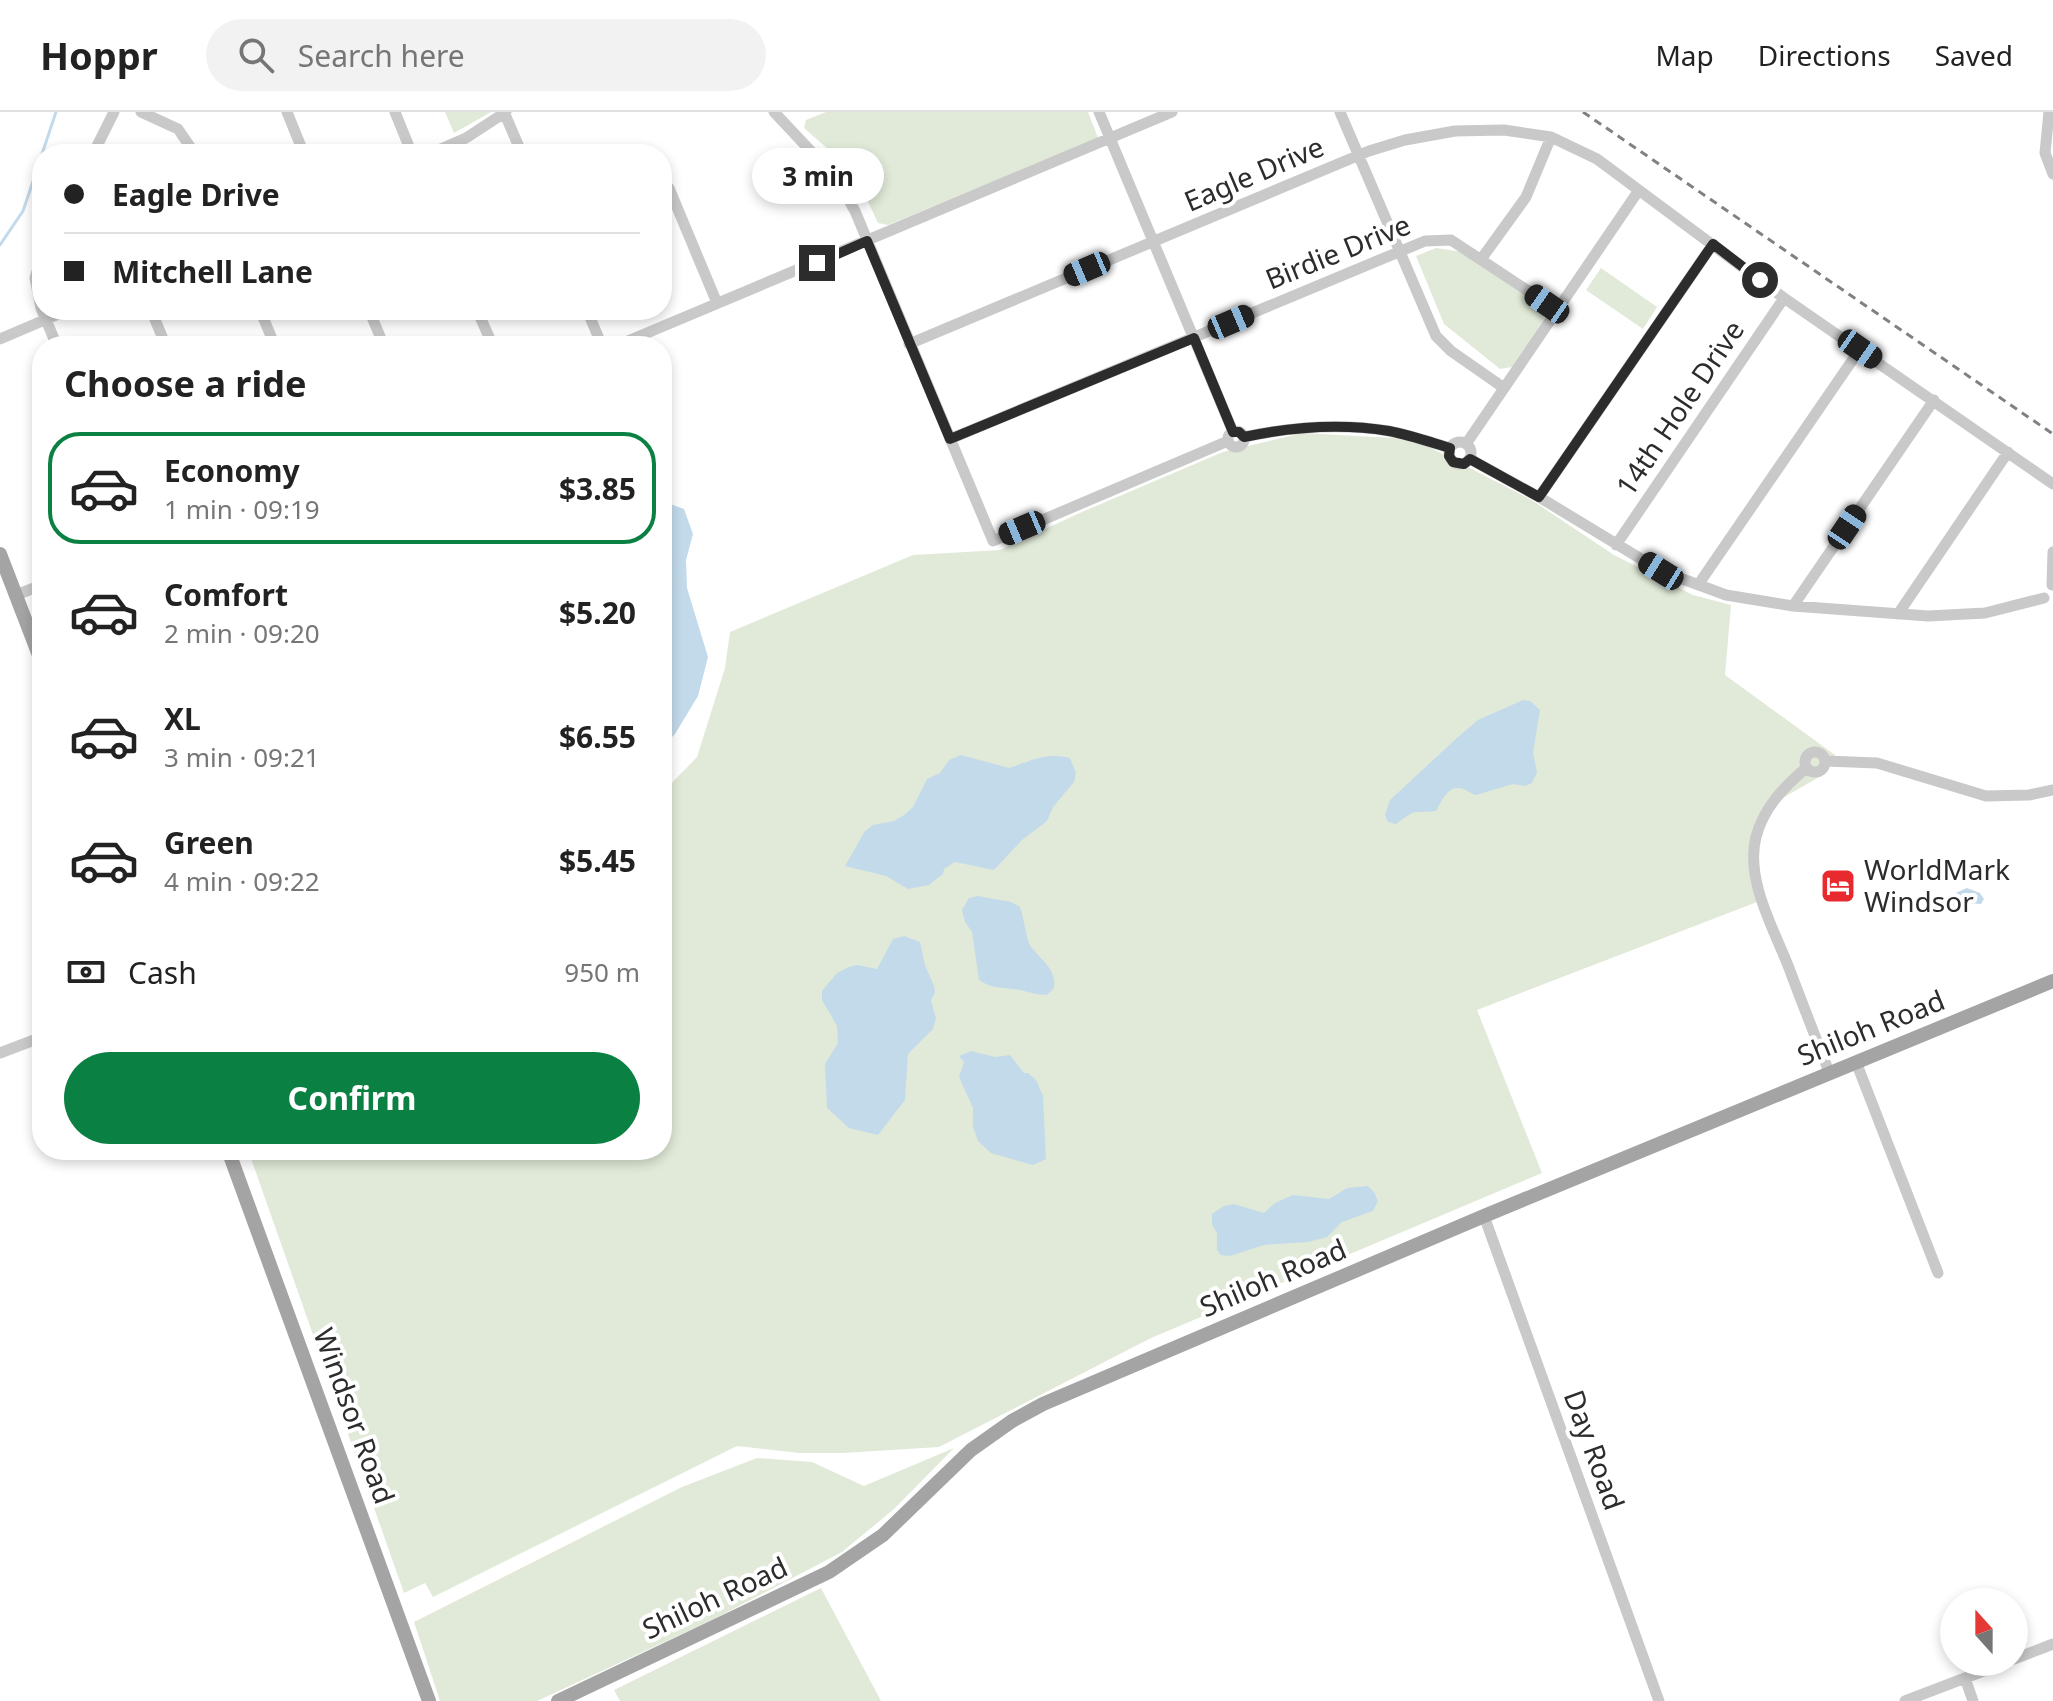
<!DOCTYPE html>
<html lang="en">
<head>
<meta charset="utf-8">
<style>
  body { margin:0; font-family:"Noto Sans",sans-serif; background:#f2f2f2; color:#222; height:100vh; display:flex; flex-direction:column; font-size:30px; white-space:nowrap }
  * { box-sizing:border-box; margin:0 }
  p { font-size:26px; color:#767676 }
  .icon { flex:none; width:44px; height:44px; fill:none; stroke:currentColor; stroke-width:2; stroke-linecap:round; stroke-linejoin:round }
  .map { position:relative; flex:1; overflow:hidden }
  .drawer { position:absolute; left:32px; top:224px; width:640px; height:824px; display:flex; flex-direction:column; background:#fff; border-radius:32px; box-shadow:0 4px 12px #0003 }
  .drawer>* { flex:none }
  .banner { position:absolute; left:32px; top:32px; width:640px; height:176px; border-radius:32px; box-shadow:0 4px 12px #0003; display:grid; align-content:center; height:176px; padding:0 32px; background:#fff }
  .needle { width:52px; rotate:339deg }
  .fabs { position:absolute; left:1940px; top:1476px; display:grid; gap:16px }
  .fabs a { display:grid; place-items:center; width:88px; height:88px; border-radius:50%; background:#fff; box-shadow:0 4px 12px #0003; font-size:40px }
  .end { position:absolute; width:36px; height:36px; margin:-18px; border:10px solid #2c2c2c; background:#fff; box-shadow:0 0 0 4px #fff }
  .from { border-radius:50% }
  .bubble { position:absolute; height:56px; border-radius:28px; background:#fff; box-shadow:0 4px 12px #0003; font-size:26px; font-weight:700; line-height:56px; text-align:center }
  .car { position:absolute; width:24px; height:48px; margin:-24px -12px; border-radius:10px; box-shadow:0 0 6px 2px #0007; background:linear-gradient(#222 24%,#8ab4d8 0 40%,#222 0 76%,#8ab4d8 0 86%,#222 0) }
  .banner b { display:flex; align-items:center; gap:28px; height:76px; font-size:30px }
  .banner b+b { border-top:2px solid #e0e0e0 }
  .banner i { width:20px; height:20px; background:#222 }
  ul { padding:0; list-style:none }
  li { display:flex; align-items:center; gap:24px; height:112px; margin:0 16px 12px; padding:0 16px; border:4px solid transparent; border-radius:32px }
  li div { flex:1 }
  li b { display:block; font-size:30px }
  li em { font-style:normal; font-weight:700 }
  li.selected { border-color:#0b8043 }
  li>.icon { width:72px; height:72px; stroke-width:1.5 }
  h2 { padding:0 32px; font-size:36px; line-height:96px }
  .pay { display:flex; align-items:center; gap:20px; height:88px; padding:0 32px; font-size:30px }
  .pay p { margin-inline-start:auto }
  .action { display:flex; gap:16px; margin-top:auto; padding:16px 32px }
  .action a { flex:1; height:92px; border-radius:48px; background:#0b8043; color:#fff; font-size:32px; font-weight:700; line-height:92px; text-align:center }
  header { display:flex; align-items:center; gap:48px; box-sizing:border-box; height:112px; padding:0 40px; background:#fff; border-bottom:2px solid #e0e0e0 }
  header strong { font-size:38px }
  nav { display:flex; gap:44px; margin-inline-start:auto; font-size:28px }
  .search { width:560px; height:72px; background:#f2f2f2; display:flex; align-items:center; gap:20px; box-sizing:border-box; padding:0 28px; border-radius:44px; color:#767676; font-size:30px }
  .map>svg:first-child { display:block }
  .green { fill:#e1ead8 }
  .water { fill:#c3daeb }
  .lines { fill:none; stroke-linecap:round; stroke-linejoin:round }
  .stream { stroke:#c3daeb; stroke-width:3 }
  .minor { stroke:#c9c9c9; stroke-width:11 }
  .major { stroke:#a4a4a4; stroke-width:14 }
  .rail { stroke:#818181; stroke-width:3; stroke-dasharray:8 6; stroke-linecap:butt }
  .route { stroke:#2c2c2c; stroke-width:10 }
  .labels { text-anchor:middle; stroke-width:8; stroke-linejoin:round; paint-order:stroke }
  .street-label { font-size:28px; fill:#2c2c2c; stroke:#fff }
  .poi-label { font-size:28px; fill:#2c2c2c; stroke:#fff; text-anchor:start }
</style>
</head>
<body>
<header>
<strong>Hoppr</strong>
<div class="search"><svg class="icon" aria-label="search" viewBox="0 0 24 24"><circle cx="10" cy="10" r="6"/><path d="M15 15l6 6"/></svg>Search here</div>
<nav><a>Map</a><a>Directions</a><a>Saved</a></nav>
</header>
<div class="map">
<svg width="2053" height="1589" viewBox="0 0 2053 1589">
  <rect width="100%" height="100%" fill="#fff"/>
  <path class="green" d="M445,0H491L454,21Z
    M826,0H1088L1098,26L888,113L878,111L854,60L804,16L806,8Z
    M1436,136L1463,140L1541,192L1544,207L1512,255L1500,257L1444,212L1416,144Z
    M1601,156L1657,195L1643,217L1586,178Z
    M1303,321L1394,326L1427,334L1530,387L1614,443L1693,483L1731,493L1725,563L1835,643L1826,661L1762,698L1750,741L1757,790L1477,898L1542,1061L1151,1226L939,1335L843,1341H800L737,1334L433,1485L425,1471L404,1481L248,1038H662V681L697,645L725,556L730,520L913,443L1000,438L1082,400L1223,340Z
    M954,1336L894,1397L842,1440L714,1507L537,1589H440L414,1510L682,1375L757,1346L812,1350L864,1374Z
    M821,1476L881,1589H620L614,1578Z"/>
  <path class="water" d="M662,389L684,397L693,422L686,448L687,476L708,545L698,584L675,622L662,635Z
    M1523,588L1530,589L1540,598L1533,641L1537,660L1532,671L1525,674L1513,672L1476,683C1471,682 1467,678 1463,677C1448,672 1442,689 1436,699C1410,702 1419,695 1396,712L1388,710L1385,703L1390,688L1458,625L1478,608Z
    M961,643L1009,656C1031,649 1045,640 1070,646L1076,661L1074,670L1053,695L1047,709L1022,728L994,758L955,750L944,757L943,762L929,773L908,777L886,764L845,754L865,719L873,713L894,709L904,703L913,695L927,667L940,661L949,648Z
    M1967,776L1980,781L1984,787L1981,792L1963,791L1956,798L1948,793L1953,782Z
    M978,784L1011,790L1020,795C1023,803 1027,828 1030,833C1039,847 1057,856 1054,876L1047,883C1037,883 1030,880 1020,878C1004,875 994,878 979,868L972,820L965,810L962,798L969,786Z
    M904,824L920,830L925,853L934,874L935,880L931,889L936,906L933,917L908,942L905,988L878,1023L849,1016L827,996L825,952L838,931L837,914L822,888V879L837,861L849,855L857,853L877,857L893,827Z
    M971,939L995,945L1010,943L1024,961H1028L1036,968L1043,984L1046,1047L1033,1053L991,1041L978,1029L973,1015V996L959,965L964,950L959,944Z
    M1368,1074L1374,1080L1378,1089L1373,1099L1342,1110L1327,1125L1308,1130L1264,1133L1230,1144L1221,1143L1217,1138V1121L1212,1112V1102L1224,1094L1234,1092L1264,1101L1275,1091L1293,1083L1329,1087L1347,1076Z"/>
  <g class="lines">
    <path class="stream" d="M42,42L56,0
      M0,133L23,99L42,43"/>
    <path class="minor" d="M141,0L178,17L195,42
      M287,0L304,42
      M395,0L412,42
      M504,0L522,42
      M774,0L837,67L855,99L993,429L1228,329
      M1099,0L1233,320
      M1340,0L1436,224L1451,239L1504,276
      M2049,0L2045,41L2053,62
      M93,42L114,0
      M429,42L466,26L506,0
      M669,76L717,191
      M42,143L35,166L41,196L57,234
      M1482,146L1526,85L1551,25
      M151,198L166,234
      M260,198L275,234
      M369,198L384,234
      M477,198L493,234
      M587,198L602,234
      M0,227L68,198
      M909,232L1369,39L1405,28L1455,19L1504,18L1551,25L1597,47L1784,186L2053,372
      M616,234L1172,0
      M1228 327a8 8 0 1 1 16 0a8 8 0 1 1-16 0Z
      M1244,325C1291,315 1341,311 1389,319C1409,323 1430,330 1450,336
      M950,327L1425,129L1451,128L1557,198
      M1449 341a11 11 0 1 1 22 0a11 11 0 1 1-22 0Z
      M1466,332L1639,78
      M1470,347L1539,385L1661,459L1726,483L1793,494L1928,504L1985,501L2044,486
      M1539,385L1713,132
      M1616,433L1784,186
      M1698,473L1860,237
      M2052,473L2053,440
      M16,483L42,473
      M1793,494L1934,288
      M1898,502L2008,340
      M1805 650a10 10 0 1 1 20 0a10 10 0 1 1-20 0Z
      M1825,649L1877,651L1986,684L2029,683L2053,678
      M1806,656C1784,675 1764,695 1756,725C1745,768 1774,817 1789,856C1802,891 1816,926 1829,960
      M0,941L42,925
      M1856,950L1938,1161
      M1484,1104L1659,1589
      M2014,1547L2053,1532
      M1965,1566L1973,1589
      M1905,1589L2007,1550"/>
    <path class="major" d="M0,442L42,551
      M228,1038L429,1589
      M558,1589L829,1460L883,1423L971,1338L1012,1309L1043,1292L1484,1104L2053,869"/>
    <path class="rail" d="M1583,0L2053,322"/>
  </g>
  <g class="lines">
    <path class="route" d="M817,151L867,129L950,327L1194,226L1233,320H1239L1244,325C1291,315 1341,311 1389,319C1410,323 1430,330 1450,336L1449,344L1453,350L1464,352L1470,347L1539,385L1713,132L1760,168"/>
  </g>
  <defs>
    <symbol id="hotel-square" viewBox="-11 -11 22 22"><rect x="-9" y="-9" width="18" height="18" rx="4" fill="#e8292e" stroke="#fff"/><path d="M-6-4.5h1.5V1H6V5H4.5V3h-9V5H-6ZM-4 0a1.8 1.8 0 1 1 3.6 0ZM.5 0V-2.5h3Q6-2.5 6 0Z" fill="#fff"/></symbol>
  </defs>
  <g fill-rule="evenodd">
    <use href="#hotel-square" x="1818" y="754" width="40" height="40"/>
  </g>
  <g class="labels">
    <g class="street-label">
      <text transform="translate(1254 62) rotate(-23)" y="10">Eagle Drive</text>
      <text transform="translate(1338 140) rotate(-22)" y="10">Birdie Drive</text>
      <text transform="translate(1680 296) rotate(-56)" y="10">14th Hole Drive</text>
      <text transform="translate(1871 916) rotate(-22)" y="10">Shiloh Road</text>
      <text transform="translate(1273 1166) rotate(-23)" y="10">Shiloh Road</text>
      <text transform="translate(354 1304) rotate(70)" y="10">Windsor Road</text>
      <text transform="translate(1594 1338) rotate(70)" y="10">Day Road</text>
      <text transform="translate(715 1486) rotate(-25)" y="10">Shiloh Road</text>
    </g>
    <g class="poi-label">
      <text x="1864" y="768">WorldMark<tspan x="1864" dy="32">Windsor</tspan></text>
    </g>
  </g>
</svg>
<div class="fabs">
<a><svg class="needle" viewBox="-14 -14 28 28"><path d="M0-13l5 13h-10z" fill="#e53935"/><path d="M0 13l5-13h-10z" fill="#767676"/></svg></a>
</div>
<i class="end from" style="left:1760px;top:168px"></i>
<i class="end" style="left:817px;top:151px"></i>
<div class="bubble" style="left:752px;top:36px;width:132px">3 min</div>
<i class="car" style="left:1087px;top:157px;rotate:247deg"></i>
<i class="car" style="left:1547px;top:192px;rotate:305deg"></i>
<i class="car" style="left:1231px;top:210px;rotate:67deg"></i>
<i class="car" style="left:1860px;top:237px;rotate:125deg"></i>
<i class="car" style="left:1847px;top:415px;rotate:34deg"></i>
<i class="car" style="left:1022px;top:416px;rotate:247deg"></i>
<i class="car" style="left:1661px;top:459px;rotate:302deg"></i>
<div class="banner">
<b><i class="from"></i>Eagle Drive</b>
<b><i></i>Mitchell Lane</b>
</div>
<section class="drawer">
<h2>Choose a ride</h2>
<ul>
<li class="selected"><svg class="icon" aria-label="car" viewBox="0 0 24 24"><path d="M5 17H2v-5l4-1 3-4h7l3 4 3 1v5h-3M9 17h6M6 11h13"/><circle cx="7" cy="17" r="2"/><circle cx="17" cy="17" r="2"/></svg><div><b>Economy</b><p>1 min · 09:19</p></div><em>$3.85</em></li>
<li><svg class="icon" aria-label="car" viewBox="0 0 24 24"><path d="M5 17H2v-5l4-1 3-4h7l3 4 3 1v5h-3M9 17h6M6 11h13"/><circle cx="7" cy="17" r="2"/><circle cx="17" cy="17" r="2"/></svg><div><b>Comfort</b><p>2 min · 09:20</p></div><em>$5.20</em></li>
<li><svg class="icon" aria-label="car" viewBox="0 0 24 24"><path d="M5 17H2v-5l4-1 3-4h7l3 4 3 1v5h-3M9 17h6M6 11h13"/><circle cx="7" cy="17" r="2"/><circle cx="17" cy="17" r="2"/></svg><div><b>XL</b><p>3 min · 09:21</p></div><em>$6.55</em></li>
<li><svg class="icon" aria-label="car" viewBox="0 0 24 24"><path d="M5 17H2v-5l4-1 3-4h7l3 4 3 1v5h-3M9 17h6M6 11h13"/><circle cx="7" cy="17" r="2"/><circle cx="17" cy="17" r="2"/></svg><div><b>Green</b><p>4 min · 09:22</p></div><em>$5.45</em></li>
</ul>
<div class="pay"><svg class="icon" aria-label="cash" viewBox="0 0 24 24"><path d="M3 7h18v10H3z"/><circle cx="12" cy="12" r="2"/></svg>Cash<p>950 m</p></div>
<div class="action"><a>Confirm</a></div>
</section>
</div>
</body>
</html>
